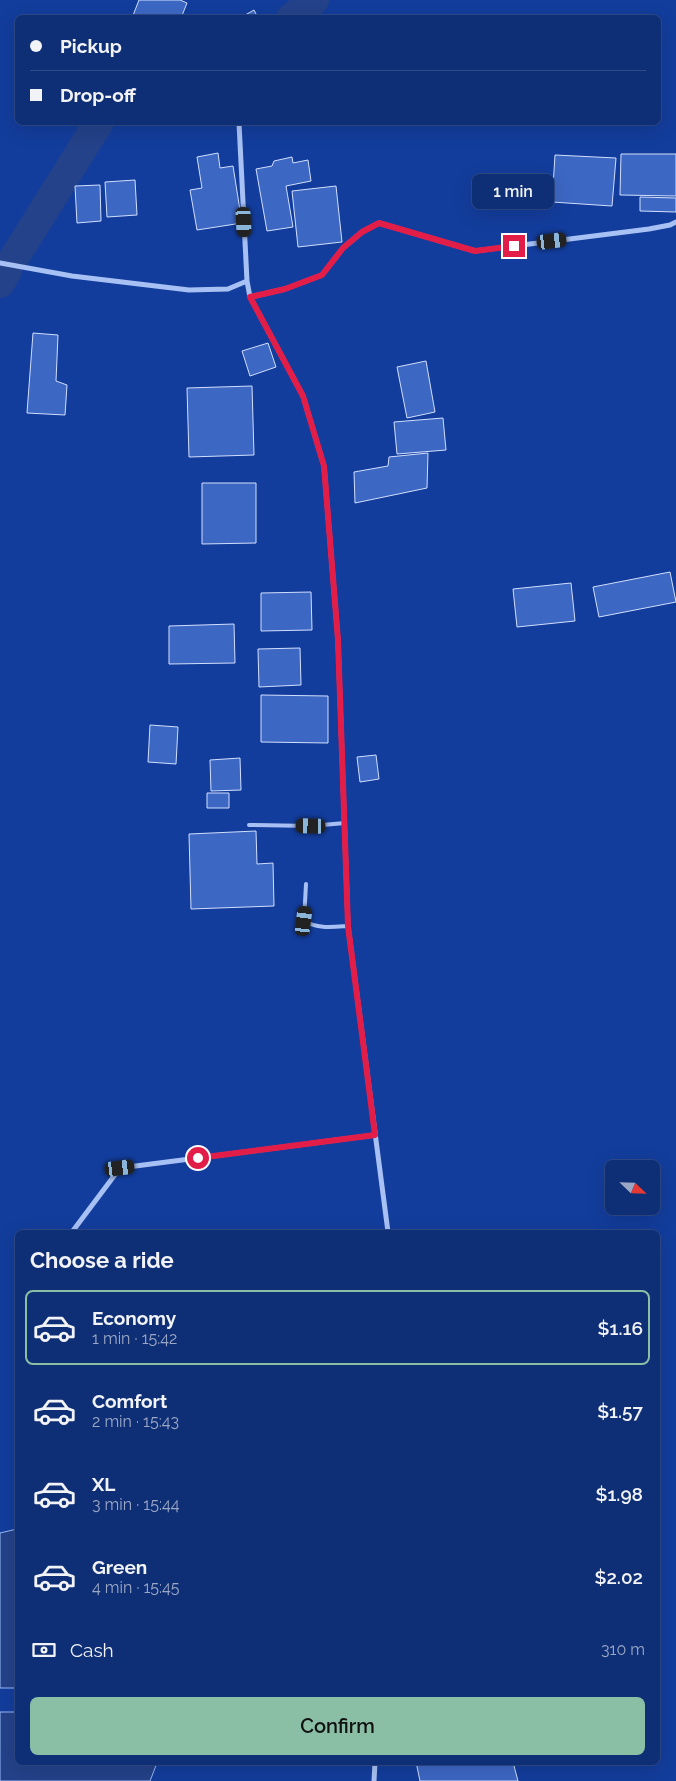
<!DOCTYPE html>
<html lang="en">
<head>
<meta charset="utf-8">
<style>
  body { margin:0; font-family:Raleway,sans-serif; background:#1c3a7d; color:#f1f3f6; height:100vh; display:flex; flex-direction:column; font-size:19px; white-space:nowrap }
  * { box-sizing:border-box; margin:0 }
  p { font-size:16px; color:#9ba8c5 }
  .icon { flex:none; width:28px; height:28px; fill:none; stroke:currentColor; stroke-width:2; stroke-linecap:round; stroke-linejoin:round }
  .map { position:relative; flex:1; overflow:hidden }
  .side { position:absolute; left:15px; top:1230px; width:645px; height:535px; display:flex; flex-direction:column; background:#0e2e75; border-radius:8px; box-shadow:0 5px 20px #0002,0 0 0 1px #2e4a87 }
  .side>* { flex:none }
  .guide { position:absolute; left:15px; top:15px; width:646px; height:110px; border-radius:8px; box-shadow:0 5px 20px #0002,0 0 0 1px #2e4a87; display:grid; align-content:center; height:110px; padding:0 15px; background:#0e2e75 }
  .needle { width:32px; rotate:113deg }
  .tools { position:absolute; left:605px; top:1160px; display:grid; gap:10px }
  .tools a { display:grid; place-items:center; width:55px; height:55px; border-radius:8px; background:#0e2e75; box-shadow:0 5px 20px #0002,0 0 0 1px #2e4a87; font-size:25px }
  .end { position:absolute; width:22px; height:22px; margin:-11px; border:6px solid #e11d48; background:#fff; box-shadow:0 0 0 2px #fff }
  .from { border-radius:50% }
  .bubble { position:absolute; height:35px; border-radius:8px; background:#0e2e75; box-shadow:0 5px 20px #0002,0 0 0 1px #2e4a87; font-size:16px; font-weight:600; line-height:35px; text-align:center }
  .car { position:absolute; width:15px; height:30px; margin:-15px -8px; border-radius:6px; box-shadow:0 0 4px 1px #0007; background:linear-gradient(#222 24%,#8ab4d8 0 40%,#222 0 76%,#8ab4d8 0 86%,#222 0) }
  .guide b { display:flex; align-items:center; gap:18px; height:48px; font-size:19px }
  .guide b+b { border-top:1px solid #2e4a87 }
  .guide i { width:12px; height:12px; background:#f1f3f6 }
  ul { padding:0; list-style:none }
  li { display:flex; align-items:center; gap:15px; height:75px; margin:0 10px 8px; padding:0 5px; border:2px solid transparent; border-radius:8px }
  li div { flex:1 }
  li b { display:block; font-size:19px }
  li em { font-style:normal; font-weight:600 }
  li.current { border-color:#8abfa5 }
  li>.icon { width:45px; height:45px; stroke-width:1.5 }
  h2 { padding:0 15px; font-size:22px; line-height:60px }
  .pay { display:flex; align-items:center; gap:12px; height:55px; padding:0 15px; font-size:19px }
  .pay p { margin-inline-start:auto }
  .button { display:flex; gap:10px; margin-top:auto; padding:10px 15px }
  .button a { flex:1; height:58px; border-radius:8px; background:#8abfa5; color:#111; font-size:20px; font-weight:600; line-height:58px; text-align:center }
  .map>svg:first-child { display:block }
  .water { fill:#24428a; stroke:#9ab9f7 }
  .lines { fill:none; stroke-linecap:round; stroke-linejoin:round }
  .canal { stroke:#24428a; stroke-width:30 }
  .building { fill:#3c67c3; stroke:#d1dffd }
  .service { stroke:#a8c1f4; stroke-width:4 }
  .minor { stroke:#a8c1f4; stroke-width:5 }
  .route { stroke:#e11d48; stroke-width:6 }
</style>
</head>
<body>
<div class="map">
<svg width="676" height="1781" viewBox="0 0 676 1781">
  <rect width="100%" height="100%" fill="#133d9c"/>
  <path class="water" d="M17,1529V1688H0V1533Z
    M0,1712H17L18,1762L157,1763L150,1781H0Z"/>
  <g class="lines">
    <path class="canal" d="M291,18L314,0
      M14,258L99,122
      M0,283L7,271"/>
  </g>
  <path class="building" d="M139,0H180L187,3L181,18H132Z
    M254,10L258,18H240Z
    M218,153L220,168L233,166L242,223L197,230L190,190L202,188L197,157Z
    M621,154H676V196L620,195Z
    M555,155L616,158L612,206L552,202Z
    M292,157L293,163L308,160L311,181L286,186L293,227L267,231L256,169L272,166L274,161Z
    M135,180L137,215L107,217L105,182Z
    M100,185L101,221L77,223L75,186Z
    M336,186L342,242L298,247L292,191Z
    M640,197L676,198V212L640,211Z
    M33,333L58,335L56,381L67,385L65,415L27,413Z
    M268,343L276,367L250,376L242,351Z
    M426,361L435,412L407,418L397,367Z
    M252,386L254,455L189,457L187,388Z
    M443,418L446,450L397,454L394,422Z
    M428,453L427,488L355,503L354,472L388,466L389,457Z
    M202,483H256V543L202,544Z
    M670,572L676,602L599,617L593,587Z
    M571,583L575,621L517,627L513,589Z
    M311,592L312,630L261,631V593Z
    M234,624L235,663L169,664V626Z
    M300,648L301,685L259,687L258,649Z
    M261,695L328,696V743L261,742Z
    M150,725L178,727L176,764L148,762Z
    M376,755L379,779L360,782L357,757Z
    M240,758L241,790L211,791L210,760Z
    M207,793H229V808H207Z
    M256,831L257,864L273,863L274,906L191,909L189,834Z
    M416,1762H513L518,1781H420Z"/>
  <g class="lines">
    <path class="service" d="M249,825L311,826L345,823
      M306,884L304,921C318,929 332,927 348,926"/>
    <path class="minor" d="M239,123L247,281
      M0,263L72,276L189,290L228,289L247,281L250,297L303,396L324,466L338,640L348,926L388,1232
      M250,297L285,289L322,275L343,248L362,232L379,223L475,251L649,229L670,225L676,222
      M72,1232L120,1168L375,1135
      M374,1781L375,1762"/>
  </g>
  <g class="lines">
    <path class="route" d="M198,1158L375,1135L348,926L338,640L324,466L303,396L250,297L285,289L322,275L343,248L362,232L379,223L475,251L514,246"/>
  </g>
</svg>
<div class="tools">
<a><svg class="needle" viewBox="-14 -14 28 28"><path d="M0-13l5 13h-10z" fill="#e53935"/><path d="M0 13l5-13h-10z" fill="#9ba8c5"/></svg></a>
</div>
<i class="end from" style="left:198px;top:1158px"></i>
<i class="end" style="left:514px;top:246px"></i>
<div class="bubble" style="left:472px;top:174px;width:82px">1 min</div>
<i class="car" style="left:244px;top:222px;rotate:177deg"></i>
<i class="car" style="left:552px;top:241px;rotate:83deg"></i>
<i class="car" style="left:311px;top:826px;rotate:271deg"></i>
<i class="car" style="left:304px;top:921px;rotate:7deg"></i>
<i class="car" style="left:120px;top:1168px;rotate:83deg"></i>
<div class="guide">
<b><i class="from"></i>Pickup</b>
<b><i></i>Drop-off</b>
</div>
<section class="side">
<h2>Choose a ride</h2>
<ul>
<li class="current"><svg class="icon" aria-label="car" viewBox="0 0 24 24"><path d="M5 17H2v-5l4-1 3-4h7l3 4 3 1v5h-3M9 17h6M6 11h13"/><circle cx="7" cy="17" r="2"/><circle cx="17" cy="17" r="2"/></svg><div><b>Economy</b><p>1 min · 15:42</p></div><em>$1.16</em></li>
<li><svg class="icon" aria-label="car" viewBox="0 0 24 24"><path d="M5 17H2v-5l4-1 3-4h7l3 4 3 1v5h-3M9 17h6M6 11h13"/><circle cx="7" cy="17" r="2"/><circle cx="17" cy="17" r="2"/></svg><div><b>Comfort</b><p>2 min · 15:43</p></div><em>$1.57</em></li>
<li><svg class="icon" aria-label="car" viewBox="0 0 24 24"><path d="M5 17H2v-5l4-1 3-4h7l3 4 3 1v5h-3M9 17h6M6 11h13"/><circle cx="7" cy="17" r="2"/><circle cx="17" cy="17" r="2"/></svg><div><b>XL</b><p>3 min · 15:44</p></div><em>$1.98</em></li>
<li><svg class="icon" aria-label="car" viewBox="0 0 24 24"><path d="M5 17H2v-5l4-1 3-4h7l3 4 3 1v5h-3M9 17h6M6 11h13"/><circle cx="7" cy="17" r="2"/><circle cx="17" cy="17" r="2"/></svg><div><b>Green</b><p>4 min · 15:45</p></div><em>$2.02</em></li>
</ul>
<div class="pay"><svg class="icon" aria-label="cash" viewBox="0 0 24 24"><path d="M3 7h18v10H3z"/><circle cx="12" cy="12" r="2"/></svg>Cash<p>310 m</p></div>
<div class="button"><a>Confirm</a></div>
</section>
</div>
</body>
</html>
